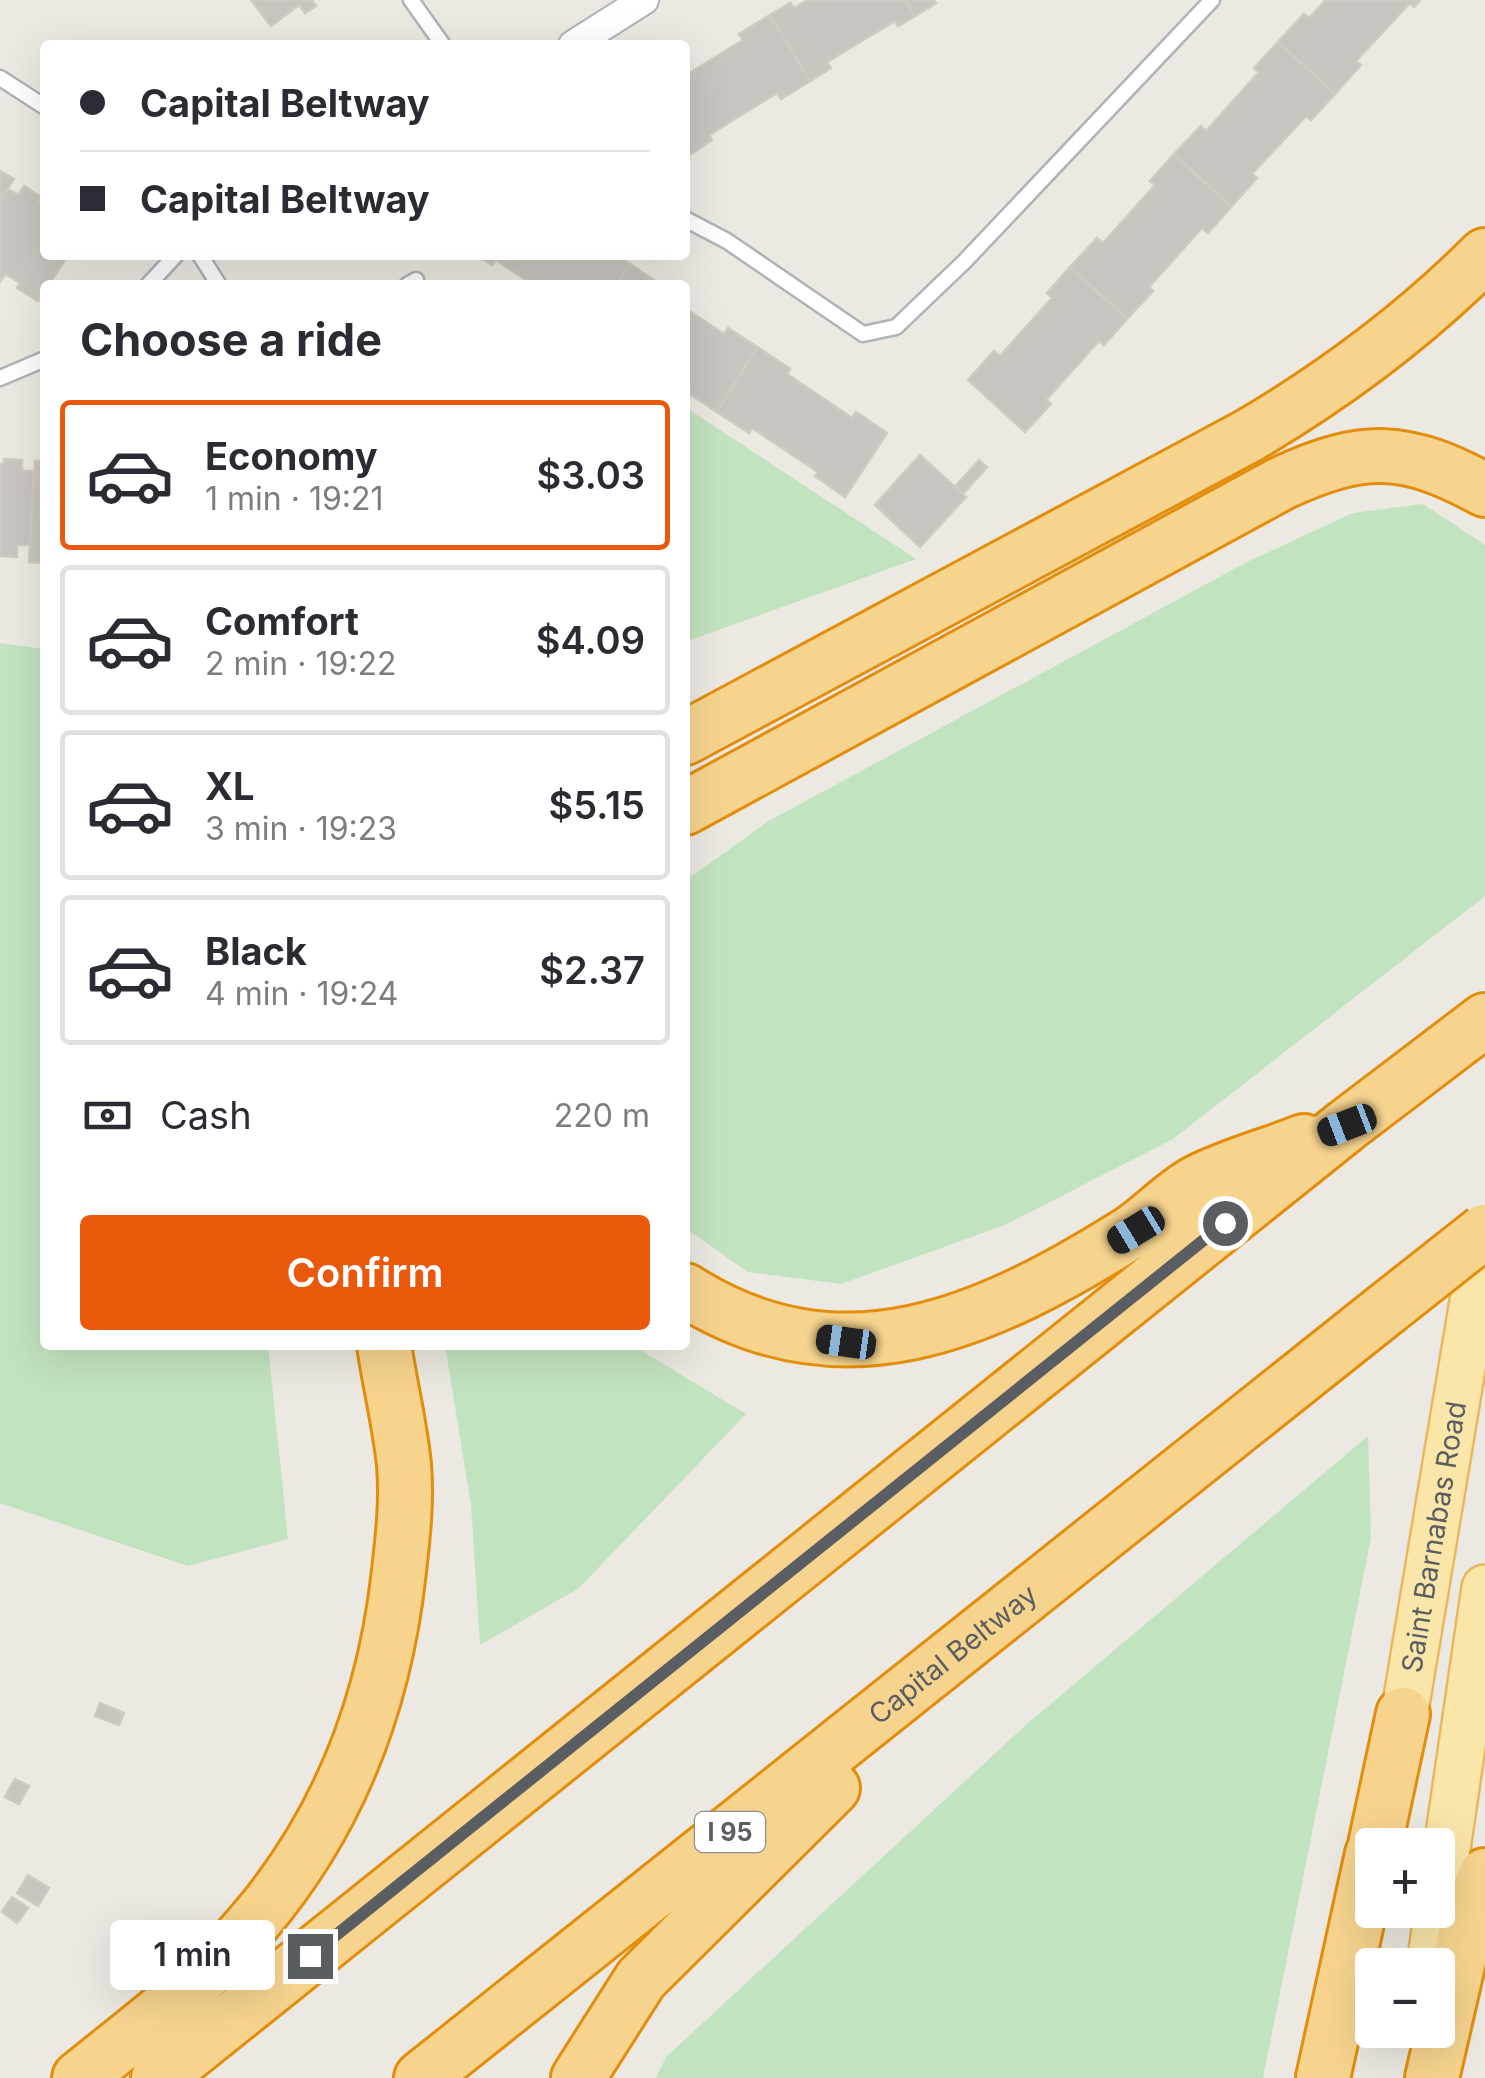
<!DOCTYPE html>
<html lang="en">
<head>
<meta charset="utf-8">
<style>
  body { margin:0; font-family:Inter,sans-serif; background:#f7f7f7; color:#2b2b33; height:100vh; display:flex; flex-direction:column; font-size:38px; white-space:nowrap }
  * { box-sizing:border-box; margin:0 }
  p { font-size:32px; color:#7c7c81 }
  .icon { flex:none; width:55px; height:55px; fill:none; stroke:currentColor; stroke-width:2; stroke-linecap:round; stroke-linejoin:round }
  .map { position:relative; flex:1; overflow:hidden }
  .sheet { position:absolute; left:40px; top:280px; width:650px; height:1070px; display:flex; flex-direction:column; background:#fff; border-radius:10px; box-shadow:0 10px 40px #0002 }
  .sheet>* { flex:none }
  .hud { position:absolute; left:40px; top:40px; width:650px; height:220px; border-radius:10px; box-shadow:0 10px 40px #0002; display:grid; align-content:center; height:220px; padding:0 40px; background:#fff }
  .tools { position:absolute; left:1355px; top:1828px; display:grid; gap:20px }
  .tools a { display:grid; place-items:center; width:100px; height:100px; border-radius:10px; background:#fff; box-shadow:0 10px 40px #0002; font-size:50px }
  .end { position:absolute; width:45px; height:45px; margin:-22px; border:12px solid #5a5e62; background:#fff; box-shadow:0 0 0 5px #fff }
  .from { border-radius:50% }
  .bubble { position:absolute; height:70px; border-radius:10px; background:#fff; box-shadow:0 10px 40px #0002; font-size:32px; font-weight:600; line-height:70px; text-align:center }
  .car { position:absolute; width:30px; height:60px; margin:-30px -15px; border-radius:12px; box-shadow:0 0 8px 2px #0007; background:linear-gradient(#222 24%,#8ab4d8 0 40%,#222 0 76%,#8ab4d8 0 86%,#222 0) }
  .hud b { display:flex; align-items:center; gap:35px; height:95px; font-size:38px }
  .hud b+b { border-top:2px solid #e1e1e2 }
  .hud i { width:25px; height:25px; background:#2b2b33 }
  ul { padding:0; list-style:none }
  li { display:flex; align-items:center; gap:30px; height:150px; margin:0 20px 15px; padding:0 20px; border:5px solid #e1e1e2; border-radius:10px }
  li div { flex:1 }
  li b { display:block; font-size:38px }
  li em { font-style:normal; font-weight:600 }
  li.selected { border-color:#ea580c }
  li>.icon { width:90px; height:90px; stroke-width:1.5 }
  h2 { padding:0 40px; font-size:45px; line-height:120px }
  .pay { display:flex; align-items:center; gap:25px; height:110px; padding:0 40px; font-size:38px }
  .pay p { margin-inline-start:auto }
  .primary-button { display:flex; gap:20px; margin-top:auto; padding:20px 40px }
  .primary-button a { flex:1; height:115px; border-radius:10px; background:#ea580c; color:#fff; font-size:40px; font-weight:600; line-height:115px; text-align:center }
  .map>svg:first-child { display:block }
  .green { fill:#c2e3bf }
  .building { fill:#c8c4bf; stroke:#d0cac0; stroke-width:2.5 }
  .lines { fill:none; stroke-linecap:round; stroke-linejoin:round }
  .service-casing { stroke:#afb3b7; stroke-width:19 }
  .minor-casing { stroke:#afb3b7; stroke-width:32 }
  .primary-casing { stroke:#e9b75e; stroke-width:50 }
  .motorway-casing { stroke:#e28e0c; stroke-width:58 }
  .service { stroke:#fff; stroke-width:14 }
  .minor { stroke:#fff; stroke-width:28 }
  .primary { stroke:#fae6a9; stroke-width:45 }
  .motorway { stroke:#f7d48e; stroke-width:52 }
  .motorway-bridge-casing { stroke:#e28e0c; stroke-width:58; stroke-linecap:butt }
  .motorway-bridge { stroke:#f7d48e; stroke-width:52 }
  .route { stroke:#5a5e62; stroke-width:12 }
  .labels { text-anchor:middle; stroke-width:10; stroke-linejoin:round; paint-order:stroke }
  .shield { fill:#fff; stroke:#8c8e91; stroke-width:2.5 }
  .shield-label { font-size:25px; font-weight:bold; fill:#5a5e62 }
  .street-label { font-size:28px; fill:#5a5e62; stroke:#fff }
</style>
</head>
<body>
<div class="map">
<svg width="1485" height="2078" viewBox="0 0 1485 2078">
  <rect width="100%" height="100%" fill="#ece9e2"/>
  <path class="green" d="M685,407L916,559L685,642Z
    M1423,504L1485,545V896L1173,1139L1005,1225L841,1284L748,1272L685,1228V881L767,822L1247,562L1353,513Z
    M0,643L45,649V1345H268L288,1539L188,1566L0,1503Z
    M445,1345H638L644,1352L746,1414L579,1588L480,1645L471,1505Z
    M1368,1436L1371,1538L1263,2078H656L666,2057L1027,1724Z"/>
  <path class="building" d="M251,0H312L316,6L305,13L299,5L271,26Z
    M808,0H905L915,16L898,26L895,21L827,62L831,68L810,81L770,15L790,3L794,8Z
    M905,0H934L936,3L915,16Z
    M1326,0H1420L1414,7L1410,3L1356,61L1361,65L1335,94L1278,42L1304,14L1309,18Z
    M770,15L810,81L781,99L777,93L709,135L712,140L685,158V76L743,40L739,34Z
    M1278,42L1335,94L1311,120L1306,116L1252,174L1257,178L1231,207L1174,154L1201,126L1206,131L1259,72L1254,68Z
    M1174,154L1231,207L1208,233L1202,228L1149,287L1153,291L1127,319L1070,267L1097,238L1103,243L1155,185L1150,181Z
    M0,171L14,179L0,200Z
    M24,186L41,197L38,201L45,205L42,217L45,218V255H68L49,285H45L38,301L17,288L20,283L5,274L0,282V200L8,189L18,195Z
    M477,255H616L630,264L616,285H534L496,260L492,265Z
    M630,264L661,285H616Z
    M1070,267L1127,319L1104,345L1099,341L1046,400L1051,404L1025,432L968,380L994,351L1000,356L1052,298L1047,293Z
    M685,308L724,334L728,328L757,347L717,412L687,392L690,388L685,385Z
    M757,347L790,369L787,374L852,418L856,412L887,433L845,497L815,476L818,472L752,428L749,433L717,412Z
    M920,455L966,497L920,547L875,505Z
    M4,459L22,460V471H34L30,545H17V557L0,556V464H4Z
    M979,460L987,467L963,494L955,487Z
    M35,461H45V563L29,562Z
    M100,1703L124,1713L119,1725L95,1716Z
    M15,1779L29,1786L19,1804L5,1797Z
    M28,1875L49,1888L38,1906L17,1893Z
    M12,1897L28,1908L17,1923L2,1912Z"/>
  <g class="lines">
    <defs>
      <path id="service" d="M411,0L443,45
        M0,78L45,107
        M685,219L727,241L863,334L896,327L964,262L1212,0
        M200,255L219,285
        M148,285L176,255
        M407,285L416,280
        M0,378L45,359"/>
      <path id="minor" d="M573,45L644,0"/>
      <g id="primary">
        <path id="s1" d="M1399,1746L1485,1230"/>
        <path d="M1430,1965L1485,1588"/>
      </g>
      <g id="motorway">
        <path d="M685,738L1248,436C1335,385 1414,326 1485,255"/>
        <path d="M685,808L1282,483C1364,445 1406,447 1485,490"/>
        <path d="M685,1290C842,1390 988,1322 1130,1233C1153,1218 1173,1195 1197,1182C1230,1165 1269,1155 1304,1141"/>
        <path d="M1375,1845L1403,1714"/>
        <path d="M79,2078C139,2029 204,1982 254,1922C340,1821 385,1701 399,1571C403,1536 407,1500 404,1465C400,1425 390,1385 384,1345"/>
        <path d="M158,2078L1347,1125L1485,1020"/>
        <path id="s2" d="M421,2078L1385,1310"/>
        <path d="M578,2078L641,1979L833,1788"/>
        <path d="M1323,2078L1372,1854"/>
        <path d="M1432,2078L1471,1908L1485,1875"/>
      </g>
    </defs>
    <use href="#service" class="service-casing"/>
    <use href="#minor" class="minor-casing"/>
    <use href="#primary" class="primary-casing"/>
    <use href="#motorway" class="motorway-casing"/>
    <use href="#service" class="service"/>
    <use href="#minor" class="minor"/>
    <use href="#primary" class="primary"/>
    <use href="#motorway" class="motorway"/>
    <defs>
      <path id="motorway-bridge" d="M1385,1310L1485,1231"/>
    </defs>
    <use href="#motorway-bridge" class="motorway-bridge-casing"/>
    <use href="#motorway-bridge" class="motorway-bridge"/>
  </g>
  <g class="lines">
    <path class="route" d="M310,1956L1225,1223"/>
  </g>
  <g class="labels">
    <rect class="shield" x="695" y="1812" width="70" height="40" rx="8"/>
    <g class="shield-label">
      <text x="730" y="1841">I 95</text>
    </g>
    <g class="street-label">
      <text dy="10" stroke="none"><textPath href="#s1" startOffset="212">Saint Barnabas Road</textPath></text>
      <text dy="10" stroke="none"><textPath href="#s2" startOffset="680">Capital Beltway</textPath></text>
    </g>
  </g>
</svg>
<div class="tools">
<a>+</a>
<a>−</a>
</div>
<i class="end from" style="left:1225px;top:1223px"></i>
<i class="end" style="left:310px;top:1956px"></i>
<div class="bubble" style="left:110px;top:1920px;width:165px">1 min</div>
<i class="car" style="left:1347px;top:1125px;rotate:249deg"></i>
<i class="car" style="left:1136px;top:1230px;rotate:239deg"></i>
<i class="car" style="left:846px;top:1342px;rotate:278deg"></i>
<div class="hud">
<b><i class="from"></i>Capital Beltway</b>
<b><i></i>Capital Beltway</b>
</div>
<section class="sheet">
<h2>Choose a ride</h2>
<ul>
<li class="selected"><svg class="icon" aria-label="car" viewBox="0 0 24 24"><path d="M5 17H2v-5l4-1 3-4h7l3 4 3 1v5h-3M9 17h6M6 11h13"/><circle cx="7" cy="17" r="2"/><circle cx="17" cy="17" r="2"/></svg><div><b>Economy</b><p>1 min · 19:21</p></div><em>$3.03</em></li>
<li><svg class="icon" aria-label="car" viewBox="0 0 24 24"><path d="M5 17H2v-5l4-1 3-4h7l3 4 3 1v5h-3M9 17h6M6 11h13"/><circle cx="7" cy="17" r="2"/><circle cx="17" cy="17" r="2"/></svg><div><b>Comfort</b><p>2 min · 19:22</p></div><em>$4.09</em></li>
<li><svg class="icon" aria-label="car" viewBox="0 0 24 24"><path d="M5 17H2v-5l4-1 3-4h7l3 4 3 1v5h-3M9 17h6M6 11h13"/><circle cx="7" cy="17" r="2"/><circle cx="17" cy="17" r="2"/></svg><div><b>XL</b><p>3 min · 19:23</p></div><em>$5.15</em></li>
<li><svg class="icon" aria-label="car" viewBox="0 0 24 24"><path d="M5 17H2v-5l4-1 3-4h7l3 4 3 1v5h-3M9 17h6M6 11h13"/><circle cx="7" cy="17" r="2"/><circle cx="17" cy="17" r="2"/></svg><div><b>Black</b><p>4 min · 19:24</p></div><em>$2.37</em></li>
</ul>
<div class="pay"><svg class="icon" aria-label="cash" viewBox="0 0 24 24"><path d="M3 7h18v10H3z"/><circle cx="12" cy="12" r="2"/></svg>Cash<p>220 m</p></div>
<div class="primary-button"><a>Confirm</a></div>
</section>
</div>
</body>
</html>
